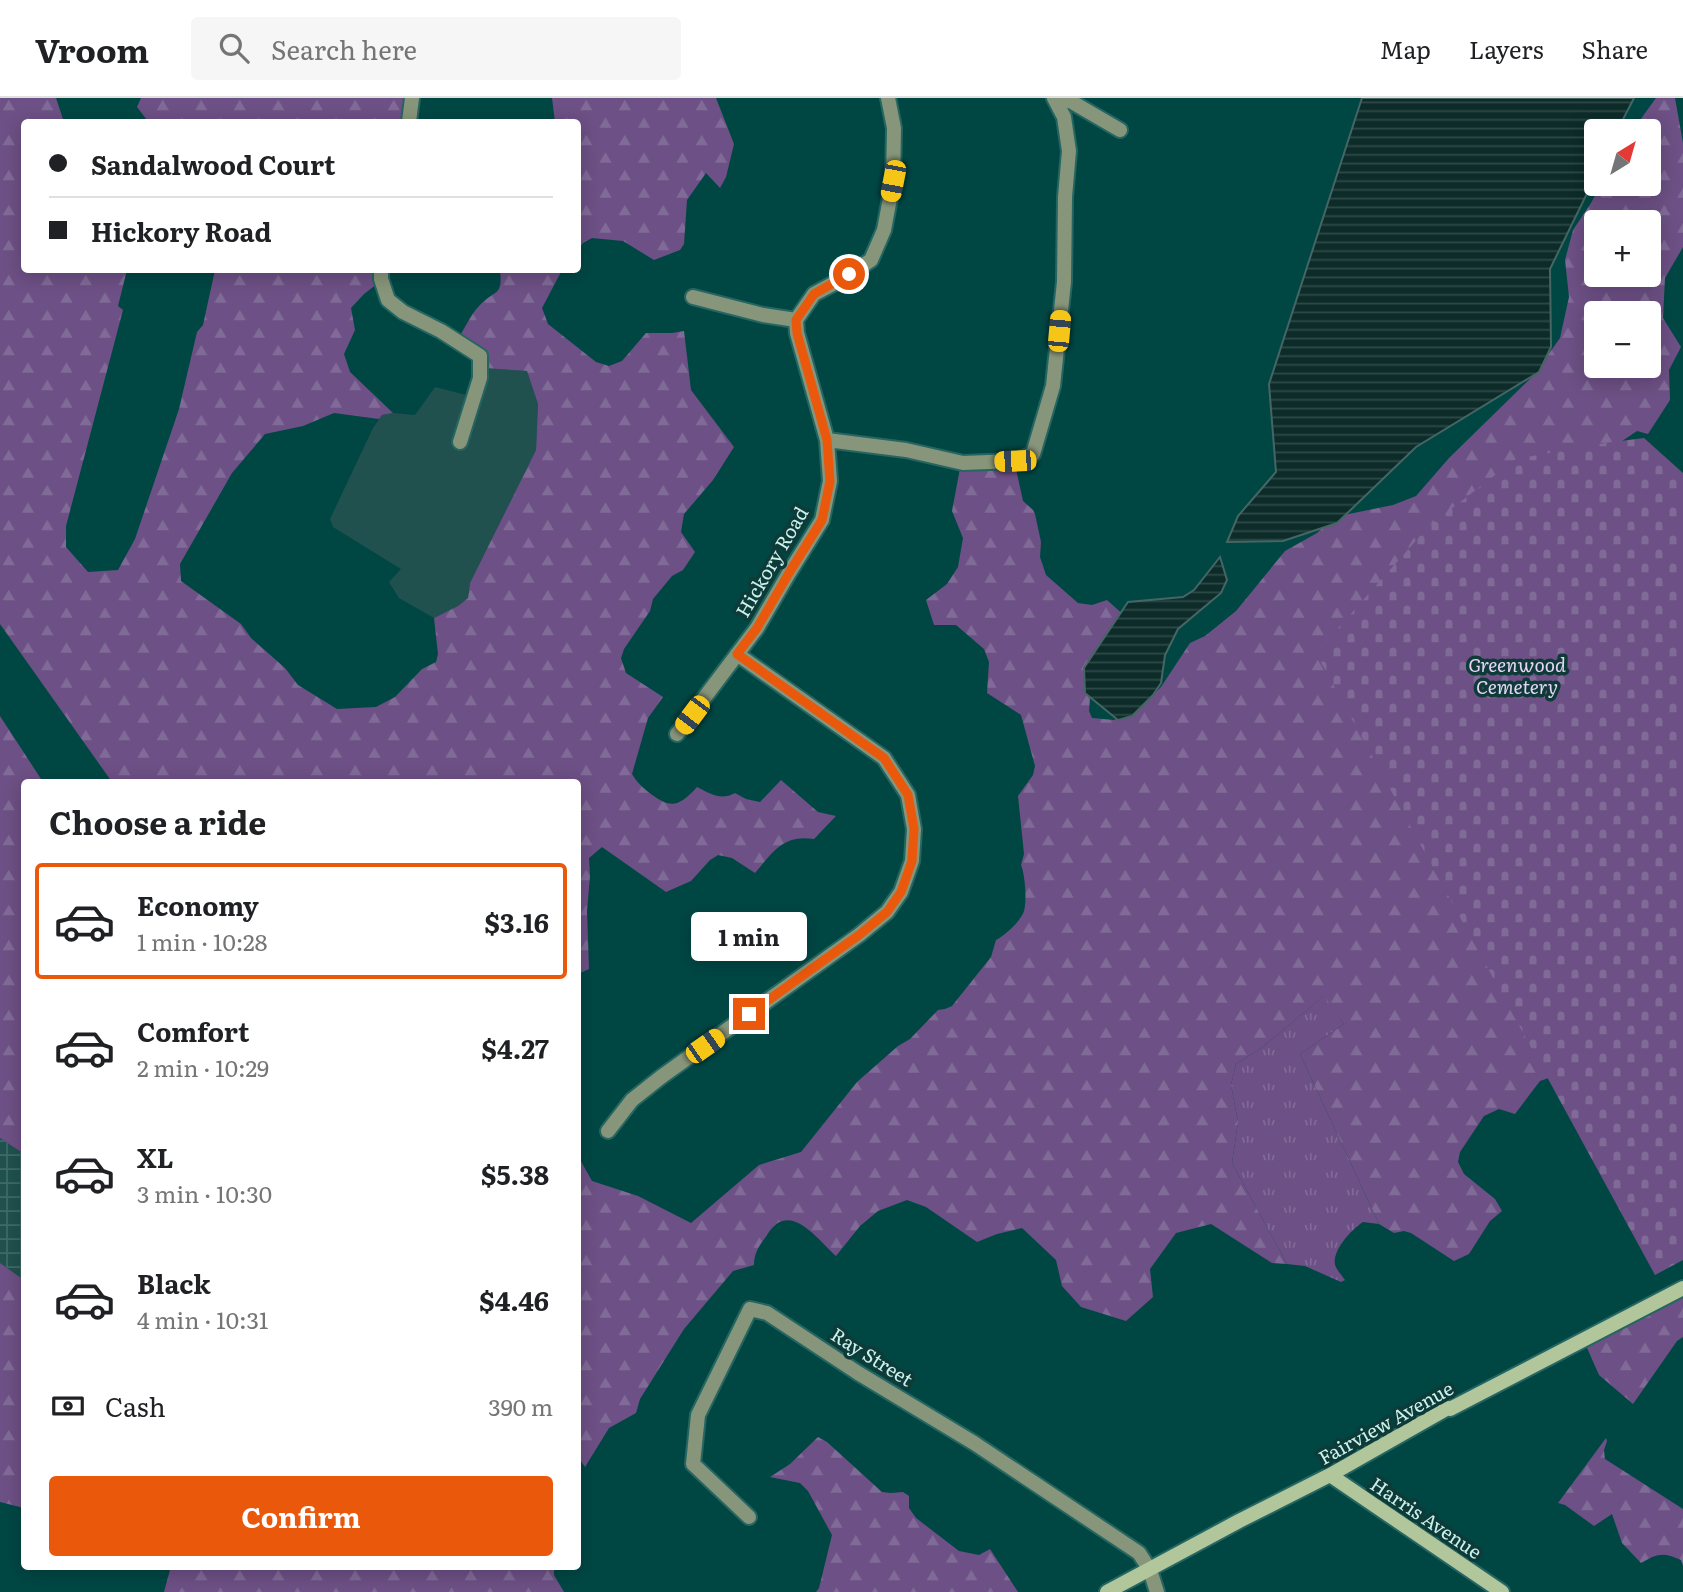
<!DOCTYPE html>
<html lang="en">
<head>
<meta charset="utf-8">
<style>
  body { margin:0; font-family:Literata,serif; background:#f6f6f6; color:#202124; height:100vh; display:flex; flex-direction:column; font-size:26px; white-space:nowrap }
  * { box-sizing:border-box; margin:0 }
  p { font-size:23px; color:#757577 }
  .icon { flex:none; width:38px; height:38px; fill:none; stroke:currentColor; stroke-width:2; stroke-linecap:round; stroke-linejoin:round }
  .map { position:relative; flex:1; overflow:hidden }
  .side { position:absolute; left:21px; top:681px; width:560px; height:791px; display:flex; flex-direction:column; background:#fff; border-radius:7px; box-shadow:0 4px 18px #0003 }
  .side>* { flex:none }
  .hud { position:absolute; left:21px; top:21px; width:560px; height:154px; border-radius:7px; box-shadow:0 4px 18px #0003; display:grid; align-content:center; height:154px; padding:0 28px; background:#fff }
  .needle { width:46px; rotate:37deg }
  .buttons { position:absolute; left:1584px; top:21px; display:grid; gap:14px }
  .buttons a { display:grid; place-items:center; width:77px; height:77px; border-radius:7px; background:#fff; box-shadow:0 4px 18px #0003; font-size:35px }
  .end { position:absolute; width:32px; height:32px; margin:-16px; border:9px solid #ea580c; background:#fff; box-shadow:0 0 0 4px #fff }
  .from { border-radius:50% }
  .bubble { position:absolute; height:49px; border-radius:7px; background:#fff; box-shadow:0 4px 18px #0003; font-size:23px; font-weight:700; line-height:49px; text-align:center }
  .car { position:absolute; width:21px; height:42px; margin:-21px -10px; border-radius:9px; box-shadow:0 0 5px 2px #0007; background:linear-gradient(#f5c518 24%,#345 0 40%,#f5c518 0 76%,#345 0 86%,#f5c518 0) }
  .hud b { display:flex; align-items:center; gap:24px; height:66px; font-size:26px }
  .hud b+b { border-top:2px solid #e0e0e0 }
  .hud i { width:18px; height:18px; background:#202124 }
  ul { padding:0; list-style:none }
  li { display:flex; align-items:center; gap:21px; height:116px; margin:0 14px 10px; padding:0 14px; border:4px solid transparent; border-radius:7px }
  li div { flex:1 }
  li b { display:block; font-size:26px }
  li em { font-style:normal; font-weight:700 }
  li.selected { border-color:#ea580c }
  li>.icon { width:63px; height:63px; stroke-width:1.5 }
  h2 { padding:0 28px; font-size:32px; line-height:84px }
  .pay { display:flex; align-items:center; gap:18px; height:77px; padding:0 28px; font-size:26px }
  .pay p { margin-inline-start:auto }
  .cta { display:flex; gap:14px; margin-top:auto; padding:14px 28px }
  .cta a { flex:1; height:80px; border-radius:7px; background:#ea580c; color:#fff; font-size:28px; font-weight:700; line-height:80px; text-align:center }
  header { display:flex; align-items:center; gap:42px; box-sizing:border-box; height:98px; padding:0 35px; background:#fff; border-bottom:2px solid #e0e0e0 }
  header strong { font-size:33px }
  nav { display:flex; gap:38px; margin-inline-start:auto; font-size:24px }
  .search { width:490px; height:63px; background:#f6f6f6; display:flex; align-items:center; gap:18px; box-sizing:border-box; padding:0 24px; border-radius:7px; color:#757577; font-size:26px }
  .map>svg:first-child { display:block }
  .built { fill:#20514e }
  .industrial { fill:url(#industrial-grid) }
  .grass { fill:url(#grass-tufts) }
  .forest { fill:url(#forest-firs); fill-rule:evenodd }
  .cemetery { fill:url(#cemetery-stones) }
  .water { fill:url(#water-rules); stroke:#456664; stroke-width:2 }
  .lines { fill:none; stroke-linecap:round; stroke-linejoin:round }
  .street-casing { stroke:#256662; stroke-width:18 }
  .secondary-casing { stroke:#256662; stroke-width:18 }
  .street { stroke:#87957a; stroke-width:14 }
  .secondary { stroke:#b1c69b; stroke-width:14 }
  .route { stroke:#ea580c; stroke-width:9 }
  .labels { text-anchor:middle; stroke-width:7; stroke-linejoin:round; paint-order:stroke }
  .street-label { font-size:19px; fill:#cbf1ed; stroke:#0e3a38 }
  .park-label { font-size:19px; font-style:italic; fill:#e7d5f7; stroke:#0e3a38 }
</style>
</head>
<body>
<header>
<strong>Vroom</strong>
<div class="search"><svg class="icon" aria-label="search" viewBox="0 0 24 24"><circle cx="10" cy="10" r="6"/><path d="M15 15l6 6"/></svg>Search here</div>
<nav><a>Map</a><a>Layers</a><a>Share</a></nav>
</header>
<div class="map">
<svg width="1683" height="1494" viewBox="0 0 1683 1494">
  <defs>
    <pattern id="industrial-grid" width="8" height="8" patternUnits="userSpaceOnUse" patternTransform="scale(1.75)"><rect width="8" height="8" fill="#20514e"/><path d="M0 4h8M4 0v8" fill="none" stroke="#3f6a68"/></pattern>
    <pattern id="grass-tufts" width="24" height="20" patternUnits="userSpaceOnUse" patternTransform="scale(1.75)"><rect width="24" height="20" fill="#6d5085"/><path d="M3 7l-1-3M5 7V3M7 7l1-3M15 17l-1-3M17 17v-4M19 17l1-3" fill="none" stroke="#806a97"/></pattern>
    <pattern id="forest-firs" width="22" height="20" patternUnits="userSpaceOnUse" patternTransform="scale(1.75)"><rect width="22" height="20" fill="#6d5085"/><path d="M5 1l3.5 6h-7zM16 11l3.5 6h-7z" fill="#806a97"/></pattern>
    <pattern id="cemetery-stones" width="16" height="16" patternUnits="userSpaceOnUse" patternTransform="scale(1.75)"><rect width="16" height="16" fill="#6d5085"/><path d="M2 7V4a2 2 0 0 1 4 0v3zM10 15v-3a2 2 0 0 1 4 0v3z" fill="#806a97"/></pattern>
    <pattern id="water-rules" width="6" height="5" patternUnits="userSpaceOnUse" patternTransform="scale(1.75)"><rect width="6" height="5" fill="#0c2b29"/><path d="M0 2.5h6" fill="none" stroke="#2e4a48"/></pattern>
  </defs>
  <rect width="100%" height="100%" fill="#004744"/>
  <path class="built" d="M484,270L527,273L538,306L536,352L470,485L468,500L458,508L434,520L399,500L389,484L401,471L333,429L330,421L373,330L382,317L393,315L415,317L435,289L474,299Z"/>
  <path class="industrial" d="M0,1040L24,1056V1182L0,1165Z"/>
  <path class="grass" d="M1325,897L1344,926L1300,956L1379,1126L1363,1124C1352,1131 1332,1152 1335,1167C1337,1172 1342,1178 1345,1182L1341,1184L1305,1168L1287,1166L1232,1065L1238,1024L1231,987L1236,966L1260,951Z"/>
  <path class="forest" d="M0,0H56L63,21L61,24H24V172H127L118,208L123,212L66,428V449L88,474L118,472L135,441L179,311L197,234L203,227L215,172H383L382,182L364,196L351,210L355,232L344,256L350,274L393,315L382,317L379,321L334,315L303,328L265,336L232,375L180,466L181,483L241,526L251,540L285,570L298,587L337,611L376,609L395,599L422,571L436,564L438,556L434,520L458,508L468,500L470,485L536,352L538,306L527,273L484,270L458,241C465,230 471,216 480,207C495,191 503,199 500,172H562L542,210L548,226L596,264L609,268L622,263L646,235H672L684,233L691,292L734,349L713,382L684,416L681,434L695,454L683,472L672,478L653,501L650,513L624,551L621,560L626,575L663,599L648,620L632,676C636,683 641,688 647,693C670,711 678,710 697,689C711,696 721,703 735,695L746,701L760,704L781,682L818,714L836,718L814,741C783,736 773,754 755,775L732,760L718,757L710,762L691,783L666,794L602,749L589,760L590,778L587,813L589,871L578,876V684H112L0,526Z
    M141,0H414L412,24H166L147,22L137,9Z
    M552,0H716L734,46L726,79L720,90L706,75L687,102L684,146L680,152L654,162L623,143L592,140L583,145L578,152V24H555Z
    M1656,0H1675L1683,45V149L1665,180L1663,220L1681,249L1669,272L1670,302L1648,336L1637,333L1576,374L1557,977L1540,983L1515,1016L1499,1011L1484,1018L1460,1054L1458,1064L1464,1076L1495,1101L1502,1113L1490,1123L1469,1156L1454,1163L1411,1135L1404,1133L1394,1135L1379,1126L1300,956L1344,926L1324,898L1260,951L1236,966L1231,987L1238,1024L1232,1065L1287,1166L1272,1165L1211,1126L1176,1135L1150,1171L1153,1199L1126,1223L1081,1209L1062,1188L1056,1162L1022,1130L997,1136L977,1144L926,1109L907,1102L878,1113L860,1128L836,1158C816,1140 789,1101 767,1137C760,1147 754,1154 754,1167L733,1173L684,1231L640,1301L636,1315L609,1330L585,1369L578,1359V1058L592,1083L638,1098L691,1125L759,1067L801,1054L857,984L898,948L910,941L938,912L945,911L952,908L991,859L996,842C1005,837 1021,823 1024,813C1027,803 1025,776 1021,767L1024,756L1018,698L1033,677L1035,668L1021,617L987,595L989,564L984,551L956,527H934L926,502L947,486L958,469L963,440L952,413L961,365L1014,362L1023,403L1033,412L1035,416L1041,444L1040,459L1046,477L1078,505L1092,507L1107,502L1126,519L1093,564L1089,613L1092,620L1114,622L1144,606L1161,589L1190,545L1205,538L1236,513L1285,453L1317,435L1334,419L1393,407L1416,398L1449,360L1533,278L1560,240L1569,199L1565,162L1573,132L1591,105L1601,86H1648V33H1632ZM1596,124H1648V177H1596ZM1596,215H1648V268H1596Z
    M0,618L43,684H24V1056L0,1040Z
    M0,1165L24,1182V1410L0,1404Z
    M1683,1188V1239L1677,1243L1633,1306L1599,1277L1584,1243Z
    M818,1339L827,1344L882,1394L891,1395L903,1394L909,1398V1410L916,1420L959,1453L979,1457L990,1451L1018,1494H816L819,1490L832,1437L808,1393L800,1385L770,1379L790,1366Z
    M1606,1340L1607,1343L1604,1352L1605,1361L1683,1411V1468L1681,1462C1663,1454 1658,1455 1641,1465L1622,1445L1612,1416L1594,1428L1565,1407L1558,1405Z
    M171,1468H554V1477L564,1494H164Z"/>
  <path class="cemetery" d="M1644,340L1683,375V1162L1655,1177L1316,555L1429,428L1516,361L1605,345Z"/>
  <path class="water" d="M1362,0H1634L1617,33H1596V77L1550,171L1551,249L1539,274L1416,349L1337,425L1283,443L1227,444L1238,418L1276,374L1269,286Z
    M1220,459L1227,482L1221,495L1178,531L1165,557L1161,585L1153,597L1132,618L1118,622L1085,595L1084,570L1128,504L1183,499L1194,492Z"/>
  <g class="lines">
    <defs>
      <path id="street" d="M1065,0L1120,32
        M409,24L412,0
        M381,172V181L388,202L403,214L441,233L480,258V280L460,344
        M693,199L763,217L796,222
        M796,222L814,196L844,180L871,162L884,132L893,84L894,30L888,0
        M827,342L906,352L963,365L1015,363L1033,356L1053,288L1064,184L1065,99L1069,53L1064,19L1054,0
        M677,636L757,530L789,475L822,422L830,383L827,342L797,235L796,222
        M608,1033L632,1002L661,979L859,837L887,814L901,794L912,763L914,731L908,697L884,660L737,556
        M749,1419L693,1366L698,1317L750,1211L767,1215L858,1275L974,1345L1139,1455L1150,1472L1157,1494"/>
      <path id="secondary" d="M1330,1377L1502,1494
        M1107,1494L1239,1423L1330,1377L1448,1310L1450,1311L1683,1190"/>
    </defs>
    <use href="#street" class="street-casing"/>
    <use href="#secondary" class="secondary-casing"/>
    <use href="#street" class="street"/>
    <use href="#secondary" class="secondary"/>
  </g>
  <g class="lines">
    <path class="route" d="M749,916L859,837L887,814L901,794L912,763L914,731L908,697L884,660L737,556L757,530L789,475L822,422L830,383L827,342L797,235L796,222L814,196L849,176"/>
  </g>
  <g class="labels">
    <g class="street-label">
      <text transform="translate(772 464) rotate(-60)" y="7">Hickory Road</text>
      <text transform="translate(872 1259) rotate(32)" y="7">Ray Street</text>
      <text transform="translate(1386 1325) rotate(-29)" y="7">Fairview Avenue</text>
      <text transform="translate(1426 1420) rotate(34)" y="7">Harris Avenue</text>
    </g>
    <g class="park-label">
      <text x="1517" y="574">Greenwood<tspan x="1517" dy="22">Cemetery</tspan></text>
    </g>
  </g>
</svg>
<div class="buttons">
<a><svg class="needle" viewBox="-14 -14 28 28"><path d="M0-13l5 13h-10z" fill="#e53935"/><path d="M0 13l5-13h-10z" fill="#757577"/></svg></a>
<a>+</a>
<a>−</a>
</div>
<i class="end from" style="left:849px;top:176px"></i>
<i class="end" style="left:749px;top:916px"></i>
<div class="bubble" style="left:691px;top:814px;width:116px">1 min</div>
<i class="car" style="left:893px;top:83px;rotate:191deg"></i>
<i class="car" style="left:1059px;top:233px;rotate:5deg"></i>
<i class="car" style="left:1015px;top:363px;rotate:268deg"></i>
<i class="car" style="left:692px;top:617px;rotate:217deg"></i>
<i class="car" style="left:705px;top:948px;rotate:55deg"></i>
<div class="hud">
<b><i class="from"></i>Sandalwood Court</b>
<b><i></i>Hickory Road</b>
</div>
<section class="side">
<h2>Choose a ride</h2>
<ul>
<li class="selected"><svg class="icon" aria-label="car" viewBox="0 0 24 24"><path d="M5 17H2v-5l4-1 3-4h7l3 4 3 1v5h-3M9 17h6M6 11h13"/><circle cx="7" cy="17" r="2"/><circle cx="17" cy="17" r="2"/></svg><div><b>Economy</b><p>1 min · 10:28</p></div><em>$3.16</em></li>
<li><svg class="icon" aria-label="car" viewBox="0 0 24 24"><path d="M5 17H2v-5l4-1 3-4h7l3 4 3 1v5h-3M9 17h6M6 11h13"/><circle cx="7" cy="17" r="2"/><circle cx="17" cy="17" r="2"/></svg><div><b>Comfort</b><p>2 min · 10:29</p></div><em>$4.27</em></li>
<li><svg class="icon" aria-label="car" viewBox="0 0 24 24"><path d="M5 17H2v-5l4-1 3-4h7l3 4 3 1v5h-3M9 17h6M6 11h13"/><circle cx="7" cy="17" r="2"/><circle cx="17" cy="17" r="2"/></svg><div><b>XL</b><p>3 min · 10:30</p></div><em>$5.38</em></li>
<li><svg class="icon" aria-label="car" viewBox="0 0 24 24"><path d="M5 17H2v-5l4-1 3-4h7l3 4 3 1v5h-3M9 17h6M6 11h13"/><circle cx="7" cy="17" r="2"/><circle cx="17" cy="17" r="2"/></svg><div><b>Black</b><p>4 min · 10:31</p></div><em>$4.46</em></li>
</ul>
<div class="pay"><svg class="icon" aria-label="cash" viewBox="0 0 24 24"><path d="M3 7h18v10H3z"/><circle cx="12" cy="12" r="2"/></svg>Cash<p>390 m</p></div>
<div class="cta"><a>Confirm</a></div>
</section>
</div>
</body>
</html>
